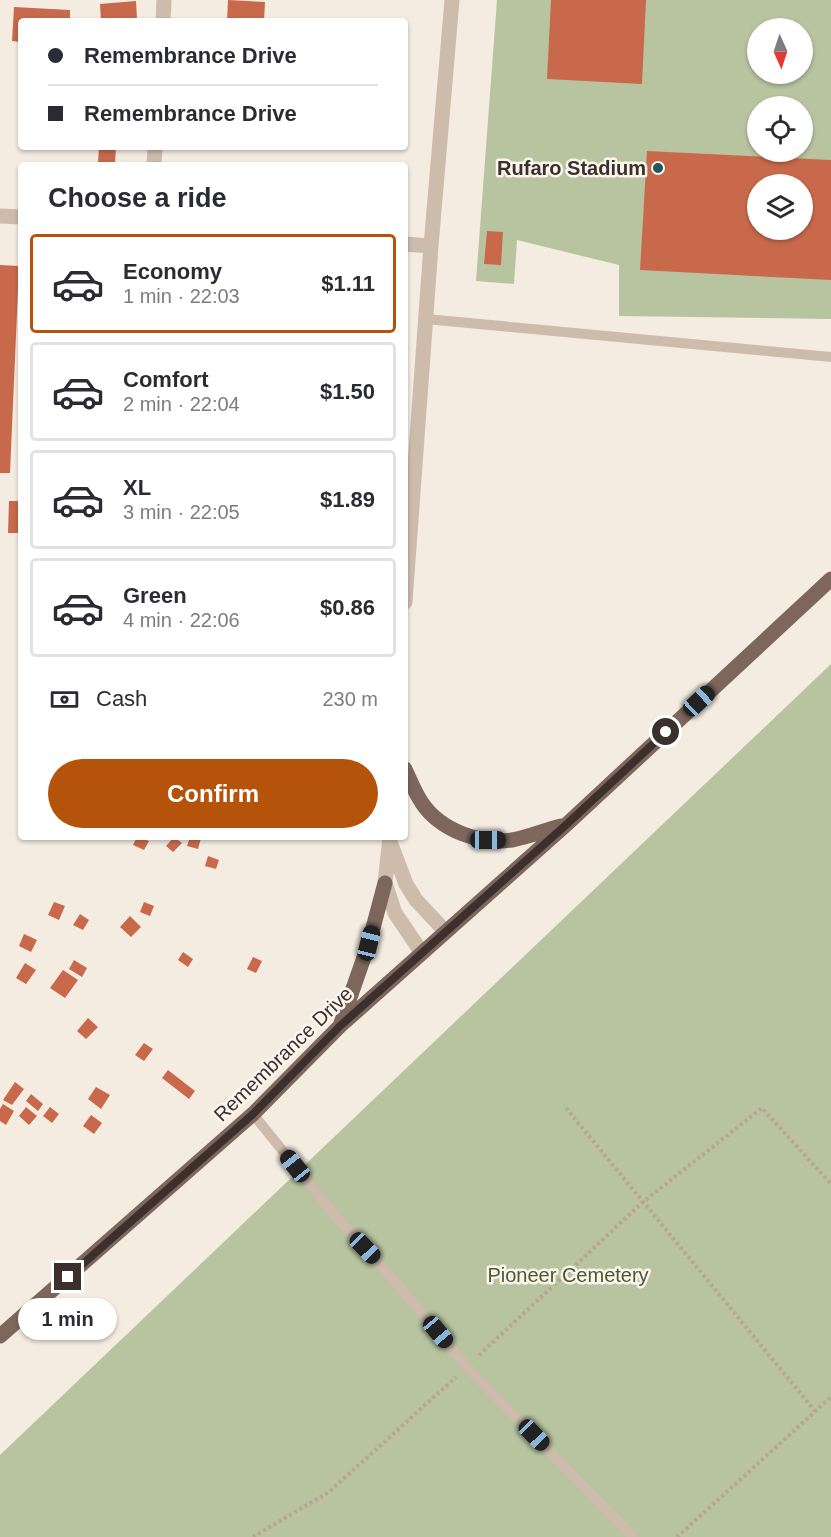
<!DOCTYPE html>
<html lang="en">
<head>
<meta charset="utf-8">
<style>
  body { margin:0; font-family:Arial,sans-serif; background:#f2f2f3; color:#2b2b33; height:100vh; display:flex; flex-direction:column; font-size:22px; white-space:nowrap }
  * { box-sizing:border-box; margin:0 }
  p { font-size:20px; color:#7c7c81 }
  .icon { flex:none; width:33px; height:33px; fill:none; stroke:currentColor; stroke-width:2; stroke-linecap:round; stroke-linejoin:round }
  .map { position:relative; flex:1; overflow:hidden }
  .panel { position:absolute; left:18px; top:162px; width:390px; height:678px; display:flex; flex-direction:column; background:#fff; border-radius:6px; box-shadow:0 2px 4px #0004 }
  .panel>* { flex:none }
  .guide { position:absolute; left:18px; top:18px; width:390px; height:132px; border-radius:6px; box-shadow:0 2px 4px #0004; display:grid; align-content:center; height:132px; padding:0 30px; background:#fff }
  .needle { width:39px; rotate:177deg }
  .fabs { position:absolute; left:747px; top:18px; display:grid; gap:12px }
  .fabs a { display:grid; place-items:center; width:66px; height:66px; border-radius:50%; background:#fff; box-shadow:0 2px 4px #0004; font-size:30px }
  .end { position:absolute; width:27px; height:27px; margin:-14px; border:8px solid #3b302b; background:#fff; box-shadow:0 0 0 3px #fff }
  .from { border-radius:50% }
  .bubble { position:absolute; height:42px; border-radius:21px; background:#fff; box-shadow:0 2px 4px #0004; font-size:20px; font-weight:700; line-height:42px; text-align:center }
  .car { position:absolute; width:18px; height:36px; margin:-18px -9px; border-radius:8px; box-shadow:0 0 4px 2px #0007; background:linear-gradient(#222 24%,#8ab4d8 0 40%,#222 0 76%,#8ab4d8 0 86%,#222 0) }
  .guide b { display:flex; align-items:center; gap:21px; height:57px; font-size:22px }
  .guide b+b { border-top:2px solid #e1e1e2 }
  .guide i { width:15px; height:15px; background:#2b2b33 }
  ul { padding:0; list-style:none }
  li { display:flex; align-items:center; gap:18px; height:99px; margin:0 12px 9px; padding:0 18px; border:3px solid #e1e1e2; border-radius:6px }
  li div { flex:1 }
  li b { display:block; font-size:22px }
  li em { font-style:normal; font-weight:700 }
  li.selected { border-color:#b45309 }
  li>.icon { width:54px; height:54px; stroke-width:1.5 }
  h2 { padding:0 30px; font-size:27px; line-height:72px }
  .pay { display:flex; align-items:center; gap:15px; height:66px; padding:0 30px; font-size:22px }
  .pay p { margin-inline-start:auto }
  .primary-button { display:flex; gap:12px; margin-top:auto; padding:12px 30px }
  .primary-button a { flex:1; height:69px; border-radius:36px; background:#b45309; color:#fff; font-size:24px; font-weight:700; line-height:69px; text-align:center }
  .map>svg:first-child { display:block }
  .green { fill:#b8c4a0; fill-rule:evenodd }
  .building { fill:#c8694b; fill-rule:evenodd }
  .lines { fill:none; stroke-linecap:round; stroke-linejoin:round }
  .path { stroke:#b9a596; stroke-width:4; stroke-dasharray:3 3; stroke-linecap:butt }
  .service { stroke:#cdbbac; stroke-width:10 }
  .minor { stroke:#cdbbac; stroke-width:15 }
  .primary { stroke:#7d675c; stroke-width:15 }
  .route { stroke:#3b302b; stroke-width:8 }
  .poi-dot { fill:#1f5a5e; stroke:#fbf5ee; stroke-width:2 }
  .labels { text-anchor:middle; stroke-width:5; stroke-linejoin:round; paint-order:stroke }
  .poi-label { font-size:20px; font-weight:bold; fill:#3b302b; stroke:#fbf5ee; text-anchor:end }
  .street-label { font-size:20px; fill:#3b302b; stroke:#fbf5ee }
  .park-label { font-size:20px; fill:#4a5a2e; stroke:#fbf5ee }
</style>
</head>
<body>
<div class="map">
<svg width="831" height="1537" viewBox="0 0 831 1537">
  <rect width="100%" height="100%" fill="#f4ebe1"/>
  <path class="green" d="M497,0H831V319L619,316V265L517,240L514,284L476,281ZM758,28H802V74H758ZM758,106H802V152H758ZM758,184H802V230H758Z
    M831,664V1537H0V1455Z"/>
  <path class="building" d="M228,0L265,2L264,21H227Z
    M551,0H646L642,84L547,79Z
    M136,1L137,19L101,21L100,4Z
    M14,7L70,10V21H21V42L12,41Z
    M99,147H116L115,163L98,162Z
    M647,151L831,160V280L640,270ZM758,184H802V230H758Z
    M487,231L503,232L501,265L484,264Z
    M0,265L19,266L10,473H0Z
    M9,501H21V533H8Z
    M137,837L149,841L144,850L133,845Z
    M174,837L182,843L173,852L166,846Z
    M190,837L201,838L198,849L187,846Z
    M208,856L219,860L216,869L205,866Z
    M54,902L65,906L59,920L48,915Z
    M144,902L154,906L150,916L140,912Z
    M80,914L89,920L83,930L73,925Z
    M130,916L141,927L131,937L120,927Z
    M24,934L37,940L31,952L19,946Z
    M183,952L193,959L188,967L178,960Z
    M253,957L262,961L256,973L247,969Z
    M74,960L87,968L82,977L69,969Z
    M25,963L36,970L26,984L16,978Z
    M63,970L78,980L65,998L50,988Z
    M88,1018L98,1027L86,1039L77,1031Z
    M144,1043L153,1049L144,1061L135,1055Z
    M168,1070L195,1091L189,1099L162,1078Z
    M15,1082L24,1089L12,1105L3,1100Z
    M96,1087L110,1095L101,1109L88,1099Z
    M31,1094L43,1104L38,1111L26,1101Z
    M3,1104L14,1111L6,1125L0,1121V1109Z
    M26,1107L37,1116L29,1125L19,1116Z
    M50,1107L59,1114L52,1123L43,1116Z
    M91,1115L102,1123L94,1134L83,1126Z"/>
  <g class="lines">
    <path class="path" d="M566,1108L815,1411
      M479,1355L643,1202L762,1108L831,1184
      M253,1537L329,1492L456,1377
      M677,1537L831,1397"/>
    <path class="service" d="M426,319L831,357
      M253,1114L337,1218L379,1263L467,1367L633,1537"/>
    <path class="minor" d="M163,21L164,0
      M154,165L155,147
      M0,216L21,217
      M405,244L431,246
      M405,602L431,246L452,0
      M390,837L385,883L395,913L422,953
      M390,842L406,884L416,900L445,931"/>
    <path class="primary" d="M405,769C410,780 415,793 422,803C440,830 480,845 512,840C529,837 545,830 561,826
      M341,1023L369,943L385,883
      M0,1336L253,1114L340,1026L567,824L831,579"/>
  </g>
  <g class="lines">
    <path class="route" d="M68,1277L253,1114L340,1026L567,824L666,732"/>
  </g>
  <circle class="poi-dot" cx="658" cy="168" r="6"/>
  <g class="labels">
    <g class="poi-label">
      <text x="646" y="175">Rufaro Stadium</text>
    </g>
    <g class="street-label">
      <text transform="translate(283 1054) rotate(-44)" y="7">Remembrance Drive</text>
    </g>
    <g class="park-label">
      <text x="568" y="1282">Pioneer Cemetery</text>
    </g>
  </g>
</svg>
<div class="fabs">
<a><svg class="needle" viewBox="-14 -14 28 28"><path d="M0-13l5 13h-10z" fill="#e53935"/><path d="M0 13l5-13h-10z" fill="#7c7c81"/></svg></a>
<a><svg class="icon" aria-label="locate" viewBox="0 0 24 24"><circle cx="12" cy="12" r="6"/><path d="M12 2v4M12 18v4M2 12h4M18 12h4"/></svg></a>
<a><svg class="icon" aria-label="layers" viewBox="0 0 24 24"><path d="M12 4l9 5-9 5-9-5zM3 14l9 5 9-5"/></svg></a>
</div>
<i class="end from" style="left:666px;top:732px"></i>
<i class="end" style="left:68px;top:1277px"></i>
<div class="bubble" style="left:18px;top:1298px;width:99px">1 min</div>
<i class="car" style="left:699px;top:701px;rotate:47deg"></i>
<i class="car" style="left:488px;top:840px;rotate:90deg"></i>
<i class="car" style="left:369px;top:943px;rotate:14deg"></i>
<i class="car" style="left:295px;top:1166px;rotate:321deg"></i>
<i class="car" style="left:365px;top:1248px;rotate:136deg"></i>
<i class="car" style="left:438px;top:1332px;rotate:140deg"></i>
<i class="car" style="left:534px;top:1435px;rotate:136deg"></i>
<div class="guide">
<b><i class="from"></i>Remembrance Drive</b>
<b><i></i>Remembrance Drive</b>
</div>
<section class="panel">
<h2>Choose a ride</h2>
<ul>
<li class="selected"><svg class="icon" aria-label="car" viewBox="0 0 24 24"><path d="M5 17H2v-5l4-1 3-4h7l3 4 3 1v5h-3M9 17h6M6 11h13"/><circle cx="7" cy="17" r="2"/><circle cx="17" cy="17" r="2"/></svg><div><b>Economy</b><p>1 min · 22:03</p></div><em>$1.11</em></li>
<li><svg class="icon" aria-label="car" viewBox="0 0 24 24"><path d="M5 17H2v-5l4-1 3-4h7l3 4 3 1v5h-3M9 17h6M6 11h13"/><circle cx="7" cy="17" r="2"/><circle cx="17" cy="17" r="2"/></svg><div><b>Comfort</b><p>2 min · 22:04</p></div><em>$1.50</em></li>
<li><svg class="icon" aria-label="car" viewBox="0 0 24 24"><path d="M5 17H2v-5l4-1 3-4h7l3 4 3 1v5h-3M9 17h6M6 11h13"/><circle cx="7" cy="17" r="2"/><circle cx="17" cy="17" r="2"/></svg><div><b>XL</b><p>3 min · 22:05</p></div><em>$1.89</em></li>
<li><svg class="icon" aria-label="car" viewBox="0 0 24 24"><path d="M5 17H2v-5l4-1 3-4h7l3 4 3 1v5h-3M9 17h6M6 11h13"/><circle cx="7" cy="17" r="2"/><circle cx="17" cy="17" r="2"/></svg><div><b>Green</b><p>4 min · 22:06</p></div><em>$0.86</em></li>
</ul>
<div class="pay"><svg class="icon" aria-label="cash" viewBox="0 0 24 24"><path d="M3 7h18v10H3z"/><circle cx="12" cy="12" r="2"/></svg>Cash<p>230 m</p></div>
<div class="primary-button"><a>Confirm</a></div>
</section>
</div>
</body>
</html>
